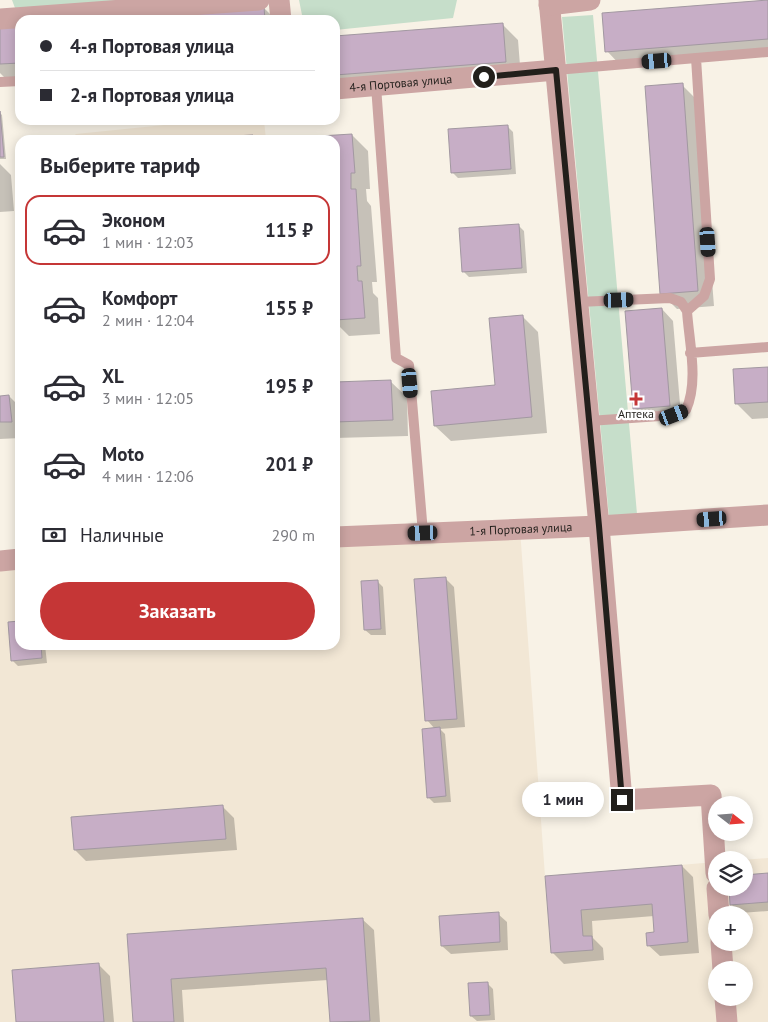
<!DOCTYPE html>
<html lang="ru">
<head>
<meta charset="utf-8">
<style>
  body { margin:0; font-family:"PT Sans",sans-serif; background:#f2f2f3; color:#2b2b33; height:100vh; display:flex; flex-direction:column; font-size:19px; white-space:nowrap }
  * { box-sizing:border-box; margin:0 }
  p { font-size:16px; color:#7c7c81 }
  .icon { flex:none; width:28px; height:28px; fill:none; stroke:currentColor; stroke-width:2; stroke-linecap:round; stroke-linejoin:round }
  .map { position:relative; flex:1; overflow:hidden }
  .side { position:absolute; left:15px; top:135px; width:325px; height:515px; display:flex; flex-direction:column; background:#fff; border-radius:15px; box-shadow:0 2px 12px #0003 }
  .side>* { flex:none }
  .top-card { position:absolute; left:15px; top:15px; width:325px; height:110px; border-radius:15px; box-shadow:0 2px 12px #0003; display:grid; align-content:center; height:110px; padding:0 25px; background:#fff }
  .needle { width:32px; rotate:107deg }
  .controls { position:absolute; left:708px; top:796px; display:grid; gap:10px }
  .controls a { display:grid; place-items:center; width:45px; height:45px; border-radius:50%; background:#fff; box-shadow:0 2px 12px #0003; font-size:25px }
  .end { position:absolute; width:22px; height:22px; margin:-11px; border:6px solid #221f1b; background:#fff; box-shadow:0 0 0 2px #fff }
  .from { border-radius:50% }
  .bubble { position:absolute; height:35px; border-radius:18px; background:#fff; box-shadow:0 2px 12px #0003; font-size:16px; font-weight:800; line-height:35px; text-align:center }
  .car { position:absolute; width:15px; height:30px; margin:-15px -8px; border-radius:6px; box-shadow:0 0 4px 1px #0007; background:linear-gradient(#222 24%,#8ab4d8 0 40%,#222 0 76%,#8ab4d8 0 86%,#222 0) }
  .top-card b { display:flex; align-items:center; gap:18px; height:48px; font-size:19px }
  .top-card b+b { border-top:1px solid #e1e1e2 }
  .top-card i { width:12px; height:12px; background:#2b2b33 }
  ul { padding:0; list-style:none }
  li { display:flex; align-items:center; gap:15px; height:70px; margin:0 10px 8px; padding:0 15px; border:2px solid transparent; border-radius:15px }
  li div { flex:1 }
  li b { display:block; font-size:19px }
  li em { font-style:normal; font-weight:800 }
  li.active { border-color:#c53636 }
  li>.icon { width:45px; height:45px; stroke-width:1.5 }
  h2 { padding:0 25px; font-size:22px; line-height:60px }
  .pay { display:flex; align-items:center; gap:12px; height:55px; padding:0 25px; font-size:19px }
  .pay p { margin-inline-start:auto }
  .action { display:flex; gap:10px; margin-top:auto; padding:10px 25px }
  .action a { flex:1; height:58px; border-radius:30px; background:#c53636; color:#fff; font-size:20px; font-weight:800; line-height:58px; text-align:center }
  .map>svg:first-child { display:block }
  .built { fill:#f2e7d5; fill-rule:evenodd }
  .green { fill:#c6deca }
  .shadow { fill:#0003 }
  .building { fill:#c7aec6; stroke:#a298a1 }
  .lines { fill:none; stroke-linecap:round; stroke-linejoin:round }
  .service { stroke:#cca5a3; stroke-width:10 }
  .minor { stroke:#cca5a3; stroke-width:21 }
  .route { stroke:#221f1b; stroke-width:6 }
  .poi-dot { fill:#c53636; stroke:#fff; stroke-width:2 }
  .labels { text-anchor:middle; stroke-width:4.5; stroke-linejoin:round; paint-order:stroke }
  .street-label { font-size:12px; fill:#221f1b; stroke:#fff }
  .poi-label { font-size:12px; fill:#221f1b; stroke:#fff }
</style>
</head>
<body>
<div class="map">
<svg width="768" height="1022" viewBox="0 0 768 1022">
  <rect width="100%" height="100%" fill="#f8f2e6"/>
  <path class="built" d="M213,120H264L266,140H69L76,134Z
    M520,529L545,876L716,862V888H744V860H741L768,858V1022H0V562L20,561V645H335V541ZM716,915H744V942H716ZM716,970H744V998H716Z"/>
  <path class="green" d="M12,0H152L15,8Z
    M299,0H457L453,18L335,30V20H303Z
    M593,15L637,514L609,517L562,17Z"/>
  <path class="shadow" d="M768,1V55L622,67L607,51Z
    M264,8L276,20H104Z
    M502,24L518,40L521,78L335,92V37Z
    M20,26V80L8,81L0,73V28Z
    M682,85L698,101L714,306L677,309L661,293Z
    M0,113L2,115L6,159H0Z
    M507,126L513,132L516,174L458,178L452,172Z
    M352,135L368,151L370,189H366L367,201L371,206L377,282H372L373,293L378,298L380,334L349,336L335,322V140H321Z
    M0,164L11,175L14,211L0,212Z
    M518,225L524,231L527,273L469,277L463,271Z
    M662,309L673,321L681,416L645,419L634,408Z
    M522,316L538,332L547,433L451,441L435,426L496,387Z
    M768,368V418L752,419L736,403Z
    M391,382L407,397L408,436L335,438V384Z
    M9,396L20,407V438L0,439V397Z
    M445,578L454,587L465,727L440,729L445,734L451,802L434,803L428,797L435,729L427,720Z
    M378,582L383,587L386,635H371L365,630Z
    M20,622V645H45L47,663L18,666L12,660Z
    M223,807L234,818L237,850L86,861L75,850Z
    M682,866L693,877L699,953L660,956L648,945L656,933L654,916L592,921L593,938L603,948L604,960L564,964L552,952L546,877Z
    M768,874V911L740,913L732,905L730,888H744V876Z
    M498,914L507,922L508,950L451,954L442,946Z
    M362,919L374,930L380,1022H331L328,980L182,990L184,1022H134L128,935Z
    M99,965L110,976L114,1022H17Z
    M487,983L493,989L495,1020L477,1021L471,1016Z"/>
  <path class="building" d="M768,0V39L605,52L602,13Z
    M264,7L265,20H88Z
    M503,23L506,62L335,75V36Z
    M20,25V63L0,64V27Z
    M683,83L698,291L660,294L645,86Z
    M0,111L4,157H0Z
    M508,125L511,169L451,173L448,129Z
    M352,134L355,173H351V189H356L361,266H357L358,281H362L365,318L335,320V140H320V136Z
    M253,135V140H216L215,137Z
    M519,224L522,268L462,272L459,228Z
    M662,308L670,406L633,409L625,311Z
    M523,315L532,417L434,426L431,391L495,385L489,318Z
    M768,367V402L735,404L733,369Z
    M391,380L393,420L335,422V382Z
    M9,395L12,422H0V396Z
    M446,577L457,719L425,721L414,579Z
    M378,580L381,629L364,630L361,581Z
    M20,621V645H41L42,658L11,661L8,622Z
    M440,727L446,796L427,798L422,729Z
    M223,805L226,839L74,850L71,817Z
    M682,865L688,942L647,946L646,933L654,932L652,904L581,910L583,936H592L593,950L551,953L545,876Z
    M768,873V902L730,905L729,888H744V875Z
    M499,912L500,942L441,946L439,916Z
    M363,918L370,1021L330,1022L326,968L171,979L174,1022H133L127,934Z
    M99,963L104,1022H16L12,970Z
    M488,982L490,1015L470,1016L468,983Z"/>
  <g class="lines">
    <path class="service" d="M696,58L768,52
      M556,70L696,58L710,279L704,296L687,311
      M0,82L20,81
      M376,86L396,358L409,365L423,533
      M578,302L670,298L681,302L687,311C689,342 699,381 686,410L674,415L589,421
      M690,353L768,347"/>
    <g class="minor">
      <path d="M279,0L281,20"/>
      <path d="M549,0L599,526L622,800L711,795L716,873"/>
      <path d="M549,5L590,0"/>
      <path d="M0,19L259,0"/>
      <path id="s1" d="M335,89L556,70"/>
      <path id="s2" d="M335,537L599,526L768,515"/>
      <path d="M0,561L20,559"/>
      <path d="M717,888L719,915"/>
      <path d="M721,942L723,970"/>
      <path d="M725,998L727,1022"/>
    </g>
  </g>
  <g class="lines">
    <path class="route" d="M484,77L556,70L599,526L622,800"/>
  </g>
  <path class="poi-dot" d="M633.5 391.5h5v5h5v5h-5v5h-5v-5h-5v-5h5z"/>
  <g class="labels">
    <g class="street-label">
      <text dy="4" stroke="none"><textPath href="#s1" startOffset="66">4-я Портовая улица</textPath></text>
      <text dy="4" stroke="none"><textPath href="#s2" startOffset="186">1-я Портовая улица</textPath></text>
    </g>
    <g class="poi-label">
      <text x="636" y="418">Аптека</text>
    </g>
  </g>
</svg>
<div class="controls">
<a><svg class="needle" viewBox="-14 -14 28 28"><path d="M0-13l5 13h-10z" fill="#e53935"/><path d="M0 13l5-13h-10z" fill="#7c7c81"/></svg></a>
<a><svg class="icon" aria-label="layers" viewBox="0 0 24 24"><path d="M12 4l9 5-9 5-9-5zM3 14l9 5 9-5"/></svg></a>
<a>+</a>
<a>−</a>
</div>
<i class="end from" style="left:484px;top:77px"></i>
<i class="end" style="left:622px;top:800px"></i>
<div class="bubble" style="left:522px;top:782px;width:82px">1 мин</div>
<i class="car" style="left:657px;top:61px;rotate:265deg"></i>
<i class="car" style="left:708px;top:242px;rotate:176deg"></i>
<i class="car" style="left:619px;top:300px;rotate:88deg"></i>
<i class="car" style="left:410px;top:383px;rotate:175deg"></i>
<i class="car" style="left:674px;top:415px;rotate:69deg"></i>
<i class="car" style="left:712px;top:519px;rotate:266deg"></i>
<i class="car" style="left:423px;top:533px;rotate:268deg"></i>
<div class="top-card">
<b><i class="from"></i>4-я Портовая улица</b>
<b><i></i>2-я Портовая улица</b>
</div>
<section class="side">
<h2>Выберите тариф</h2>
<ul>
<li class="active"><svg class="icon" aria-label="car" viewBox="0 0 24 24"><path d="M5 17H2v-5l4-1 3-4h7l3 4 3 1v5h-3M9 17h6M6 11h13"/><circle cx="7" cy="17" r="2"/><circle cx="17" cy="17" r="2"/></svg><div><b>Эконом</b><p>1 мин · 12:03</p></div><em>115 ₽</em></li>
<li><svg class="icon" aria-label="car" viewBox="0 0 24 24"><path d="M5 17H2v-5l4-1 3-4h7l3 4 3 1v5h-3M9 17h6M6 11h13"/><circle cx="7" cy="17" r="2"/><circle cx="17" cy="17" r="2"/></svg><div><b>Комфорт</b><p>2 мин · 12:04</p></div><em>155 ₽</em></li>
<li><svg class="icon" aria-label="car" viewBox="0 0 24 24"><path d="M5 17H2v-5l4-1 3-4h7l3 4 3 1v5h-3M9 17h6M6 11h13"/><circle cx="7" cy="17" r="2"/><circle cx="17" cy="17" r="2"/></svg><div><b>XL</b><p>3 мин · 12:05</p></div><em>195 ₽</em></li>
<li><svg class="icon" aria-label="car" viewBox="0 0 24 24"><path d="M5 17H2v-5l4-1 3-4h7l3 4 3 1v5h-3M9 17h6M6 11h13"/><circle cx="7" cy="17" r="2"/><circle cx="17" cy="17" r="2"/></svg><div><b>Moto</b><p>4 мин · 12:06</p></div><em>201 ₽</em></li>
</ul>
<div class="pay"><svg class="icon" aria-label="cash" viewBox="0 0 24 24"><path d="M3 7h18v10H3z"/><circle cx="12" cy="12" r="2"/></svg>Наличные<p>290 m</p></div>
<div class="action"><a>Заказать</a></div>
</section>
</div>
</body>
</html>
